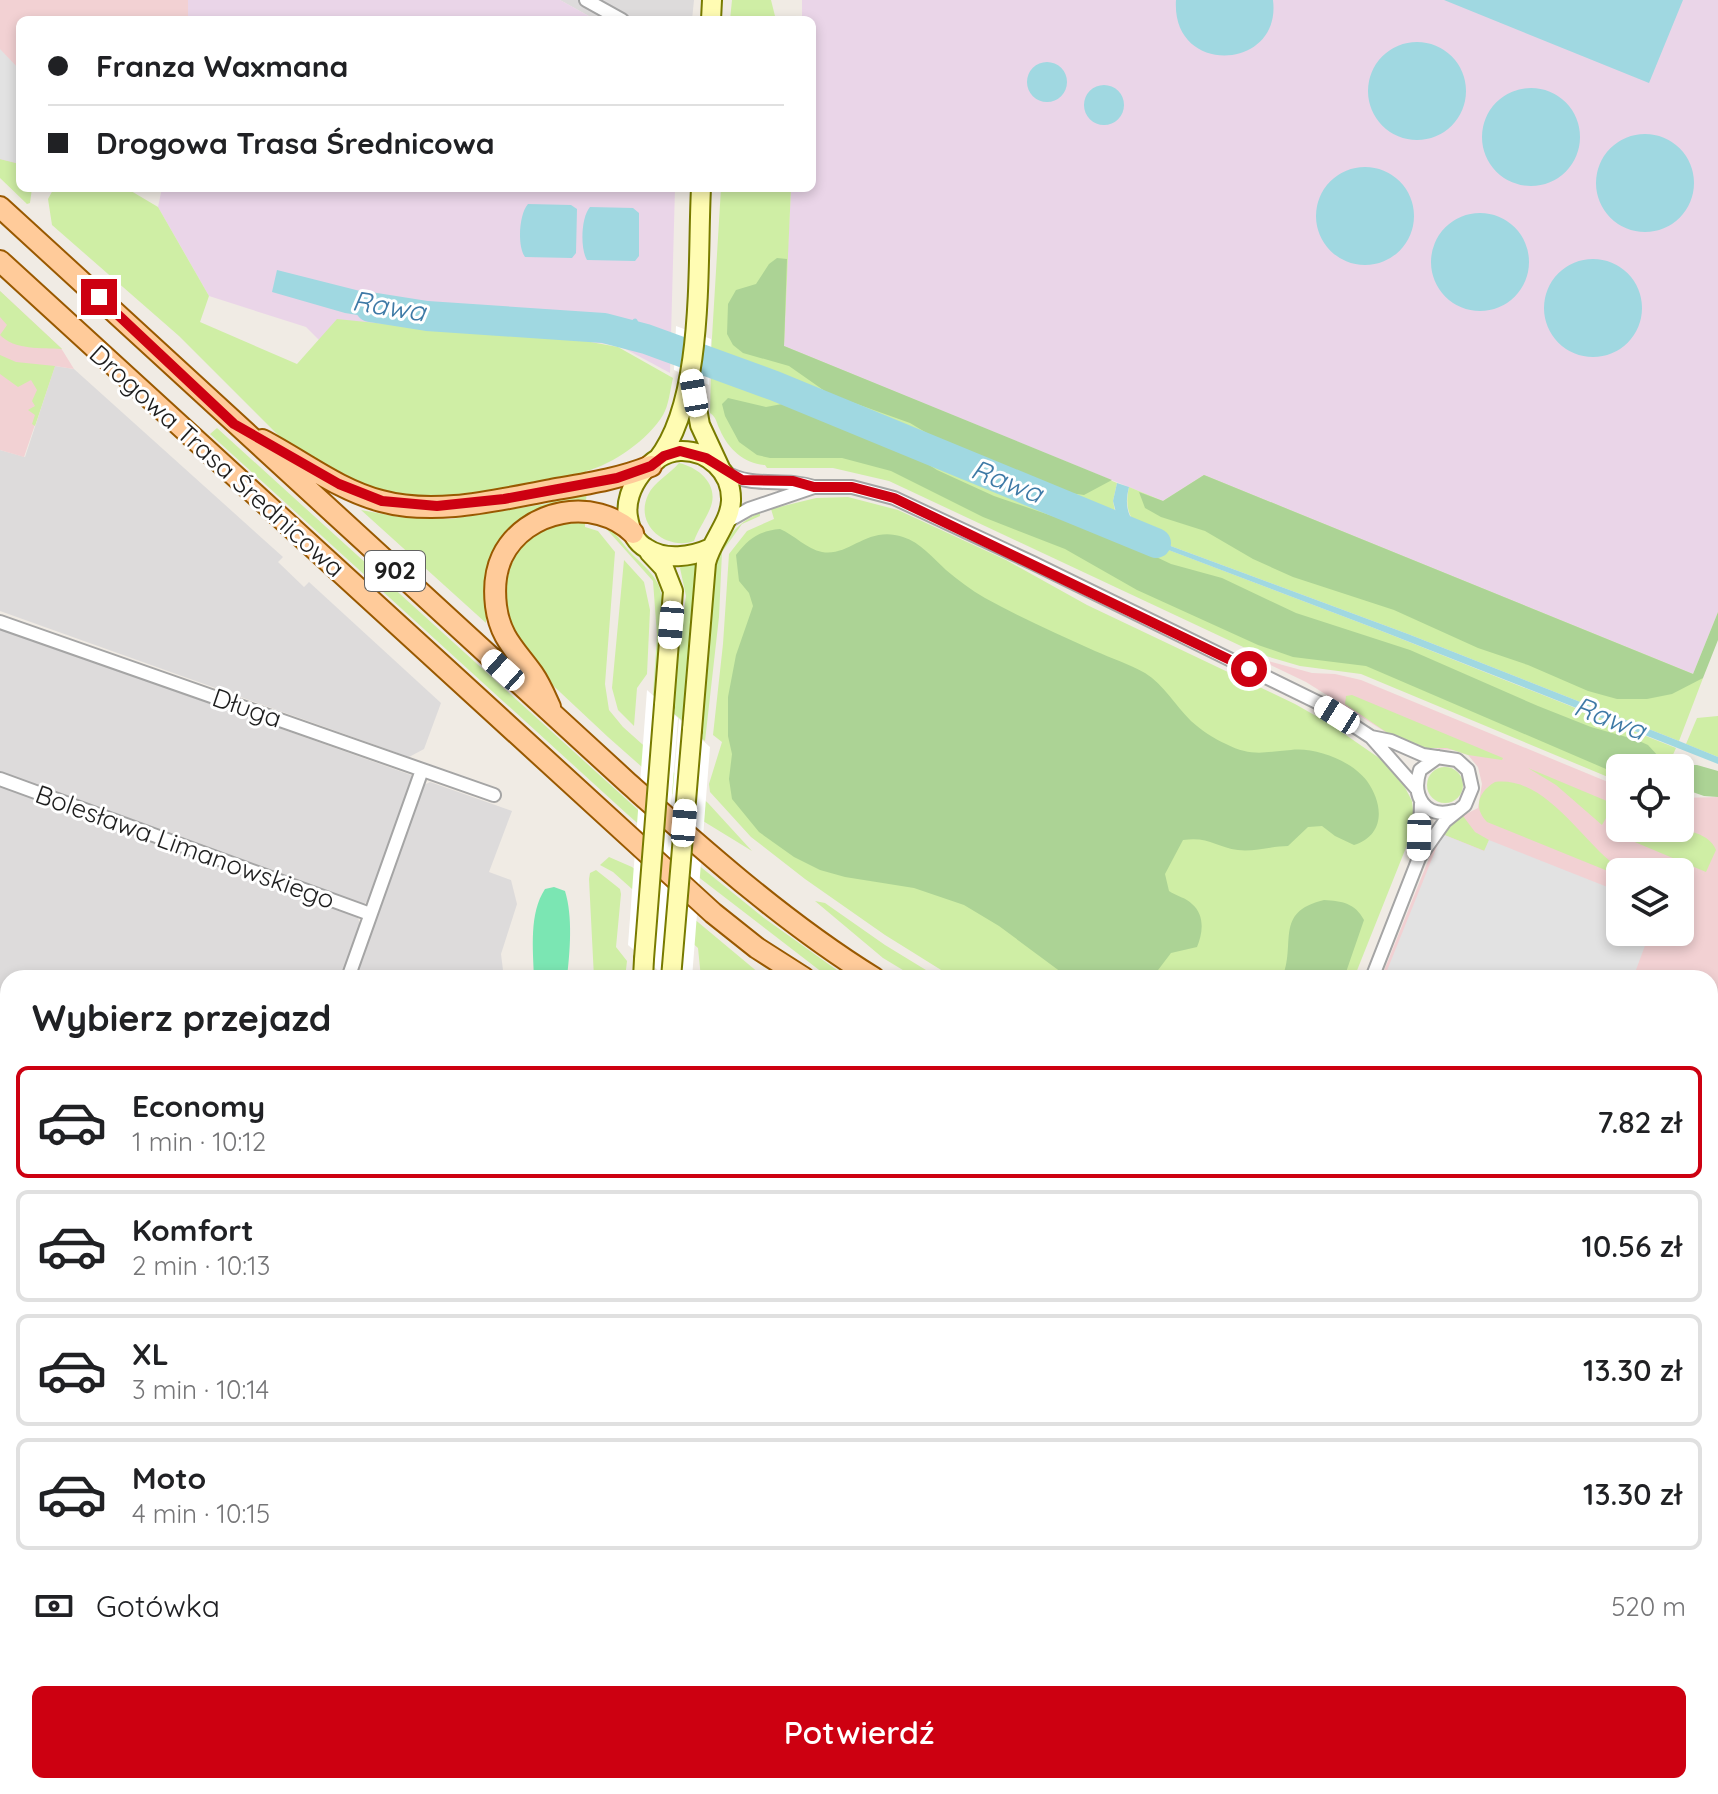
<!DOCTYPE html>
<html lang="pl">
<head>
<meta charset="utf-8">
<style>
  body { margin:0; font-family:Quicksand,sans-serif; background:#f6f6f6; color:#202124; height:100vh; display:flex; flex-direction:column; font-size:30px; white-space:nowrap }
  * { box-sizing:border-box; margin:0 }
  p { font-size:26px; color:#757577 }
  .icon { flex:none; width:44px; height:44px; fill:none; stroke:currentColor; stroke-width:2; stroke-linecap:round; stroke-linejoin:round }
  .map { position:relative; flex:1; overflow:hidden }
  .side { position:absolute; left:0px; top:970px; width:1718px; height:824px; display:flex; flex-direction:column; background:#fff; border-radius:24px 24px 0 0; box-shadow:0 4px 12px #0003 }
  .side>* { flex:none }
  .hud { position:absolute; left:16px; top:16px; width:800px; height:176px; border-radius:12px; box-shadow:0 4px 12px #0003; display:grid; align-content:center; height:176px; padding:0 32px; background:#fff }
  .controls { position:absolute; left:1606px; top:754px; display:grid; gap:16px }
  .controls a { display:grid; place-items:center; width:88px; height:88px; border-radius:12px; background:#fff; box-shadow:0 4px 12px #0003; font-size:40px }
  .end { position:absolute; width:36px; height:36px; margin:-18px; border:10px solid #cd0011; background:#fff; box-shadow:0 0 0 4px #fff }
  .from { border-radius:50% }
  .car { position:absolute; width:24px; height:48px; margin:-24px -12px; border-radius:10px; box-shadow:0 0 6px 2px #0007; background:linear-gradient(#fff 24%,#345 0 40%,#fff 0 76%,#345 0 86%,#fff 0) }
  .hud b { display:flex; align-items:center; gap:28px; height:76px; font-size:30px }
  .hud b+b { border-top:2px solid #e0e0e0 }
  .hud i { width:20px; height:20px; background:#202124 }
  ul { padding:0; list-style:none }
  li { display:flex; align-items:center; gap:24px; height:112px; margin:0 16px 12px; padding:0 16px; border:4px solid #e0e0e0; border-radius:12px }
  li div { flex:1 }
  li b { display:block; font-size:30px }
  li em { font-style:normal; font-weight:600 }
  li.selected { border-color:#cd0011 }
  li>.icon { width:72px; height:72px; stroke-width:1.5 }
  h2 { padding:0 32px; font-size:36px; line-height:96px }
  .pay { display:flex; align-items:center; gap:20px; height:88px; padding:0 32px; font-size:30px }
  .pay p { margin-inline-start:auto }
  .cta { display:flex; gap:16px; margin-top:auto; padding:16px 32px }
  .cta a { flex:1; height:92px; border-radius:12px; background:#cd0011; color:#fff; font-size:32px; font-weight:600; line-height:92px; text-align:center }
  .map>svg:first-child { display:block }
  .residential { fill:#dddbdb }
  .commercial { fill:#f2d1d3; fill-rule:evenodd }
  .industrial { fill:#ead5e8 }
  .construction { fill:#c5c3ae }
  .grass { fill:#cfeea5 }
  .forest { fill:#acd395 }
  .pitch { fill:#7be6b3 }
  .parking { fill:#e2e2e2 }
  .water { fill:#a0d8e1 }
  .pier { fill:#fff }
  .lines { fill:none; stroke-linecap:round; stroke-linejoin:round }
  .stream { stroke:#a0d8e1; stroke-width:5 }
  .river { stroke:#a0d8e1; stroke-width:30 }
  .street-casing { stroke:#a5a5a5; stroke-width:16 }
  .secondary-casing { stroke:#787b00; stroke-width:22 }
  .primary-casing { stroke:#995900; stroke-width:24 }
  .street { stroke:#fff; stroke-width:12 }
  .secondary { stroke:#fffcb3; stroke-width:18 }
  .primary { stroke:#ffcb9a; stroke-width:20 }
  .tram { stroke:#6c6c6c; stroke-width:2 }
  .rail-casing { stroke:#6c6c6c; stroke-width:8 }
  .rail { stroke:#fff; stroke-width:5; stroke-dasharray:15; stroke-linecap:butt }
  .secondary-bridge-casing { stroke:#787b00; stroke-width:22; stroke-linecap:butt }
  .secondary-bridge { stroke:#fffcb3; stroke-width:18 }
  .route { stroke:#cd0011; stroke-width:10 }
  .labels { text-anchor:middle; stroke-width:6; stroke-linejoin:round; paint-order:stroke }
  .shield { fill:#fff; stroke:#626262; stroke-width:2 }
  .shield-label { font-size:24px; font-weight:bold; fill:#1e1e1e }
  .street-label { font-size:26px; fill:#1e1e1e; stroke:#fff }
  .water-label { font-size:28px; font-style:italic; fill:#3e7aa6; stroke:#fff }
</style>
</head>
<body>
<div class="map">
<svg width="1718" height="1794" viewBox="0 0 1718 1794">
  <rect width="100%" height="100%" fill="#f0ebe4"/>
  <path class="residential" d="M560,0H694L692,20H596Z
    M55,366L74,369L283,557L278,562L304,587L309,582L441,703L424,749L409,757L0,611V450L25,457Z
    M0,629L411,775V782L368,901L364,904L358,903L0,772Z
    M430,782L512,811L489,872L511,880L517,904L501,954L504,978H355L424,785Z
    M0,786L358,917L360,926L341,978H8V1007L0,1004Z
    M0,1036L8,1039V1201L0,1197Z
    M1710,1667L1718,1670V1794H1612L1616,1786H1710Z
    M1466,1786H1603L1600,1794H1463Z"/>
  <path class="commercial" d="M0,0H188V20H20V186L0,169Z
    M0,291L61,348L74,369L55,366L24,457L0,450Z
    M1254,657L1312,673L1335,674L1361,680L1620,787V828H1680V798L1718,797V1140L1710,1139V978H1381L1438,836L1454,820L1478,808L1482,784L1478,767L1468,755L1454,750L1439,749L1395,738L1306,682ZM1620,872H1680V932H1620Z
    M1710,1504L1718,1507V1617L1710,1614Z
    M529,1786H715L724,1794H509Z"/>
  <path class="industrial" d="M188,0H560L596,20H188Z
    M802,0H1718V612L1693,674L1204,476L1163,501L783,346L791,188H812V20H802Z
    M162,188H675L670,373L618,345L586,342L325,346L306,327L209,296L158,207Z
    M0,1215L8,1218V1324L0,1323Z
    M0,1415L8,1427V1786H131V1794H0Z
    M982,1786H1201L1219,1794H1000Z"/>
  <path class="construction" d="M1710,1271L1718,1272V1507L1710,1504Z"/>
  <path class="grass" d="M732,0H771L776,20H730Z
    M0,159L20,164V188H32L30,203L27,204L0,178Z
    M54,188H126L158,207L209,296L200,322L297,364L337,319L464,332L569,338L618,347L673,378C670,390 669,405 663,415C649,439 612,465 586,471L587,478L453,501L380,495L305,457L278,435L179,336L52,225L48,199Z
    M721,188H791L784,346L1117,483L1113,501L1116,516L1102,515L711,354Z
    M0,291L61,348L62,349C42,348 14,350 0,335L7,325L0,317Z
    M0,355L16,362L55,366L35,426L32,424L35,415L28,410L35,406L32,401L37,390L31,380L18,387L0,374Z
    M711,371L915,446L1082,517L1374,628L1676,748L1667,768H1620V782L1361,674L1300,666L1256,653L889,481L833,468H767L765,465C745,464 728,449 720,430C716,422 717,418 710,413Z
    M217,428L702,868L764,918L848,978H831L823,973L701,879L627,814L210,434Z
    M679,463C701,468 721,487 709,511C704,522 698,530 694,541C666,551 634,525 648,495C654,482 670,474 679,463Z
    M1204,475L1703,678L1679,741L1408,634L1149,538L1150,534C1130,523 1124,510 1129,487L1163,501Z
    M587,489L586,502L562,503L486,579V623L361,510L399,517L451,519L546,504L572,492Z
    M848,497L898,510L1006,560L1087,605L1295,704L1330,724L1382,760L1399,776L1412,801L1414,820L1411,835L1354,978H954L885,935L805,879L751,837L710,792L709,784L722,742L713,735L723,644L729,554L747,531L774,519L771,509L816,498Z
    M760,513V516L742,524L722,552L719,617L705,741L701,738L714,566C722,543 736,522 760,513Z
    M585,519V527L598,531L615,552L605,684L609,710L623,727L708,803L752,851L703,821L608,737L545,678L506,625L504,580L518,551L525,542L550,526L562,522Z
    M602,524C615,531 620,540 629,551C639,562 651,570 658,584C669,606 658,671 656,698L653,695L657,635L653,581Z
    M624,560L644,582L650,610L647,674L637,688L634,726L618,710L612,688Z
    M694,563L696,568L684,722L673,713L677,660L686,596L680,568L682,565Z
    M1352,695L1503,758L1502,760L1468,755L1447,748H1419L1395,738L1345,704L1346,696Z
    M1718,716V757L1686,744L1697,718Z
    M1427 785a18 18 0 1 1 36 0a18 18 0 1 1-36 0Z
    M1528,768L1614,804L1602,825L1556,785Z
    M1495,782C1545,776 1580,839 1615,865L1621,872L1620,876L1487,822C1473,808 1478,792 1495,782Z
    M1619,806L1620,828C1645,828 1706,822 1716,850L1706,872L1611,832L1606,829Z
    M1463,816L1475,832L1489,840L1485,851L1442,834L1436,844L1441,831Z
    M609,857L632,867L765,978H701L698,948L613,872L600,865Z
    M596,870L620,889L621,894L616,947L627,961L625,978H594L589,879L590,873Z
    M815,901L825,903L885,945L939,978H916L883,958Z
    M235,1786H386L373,1794H228Z
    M716,1786H855L868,1792L902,1789L905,1786H982L1000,1794H724Z
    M1201,1786H1342L1359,1794H1219Z"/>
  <path class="forest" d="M777,258L787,259L784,346L1112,480L1084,495L1070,493L968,453L940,441L910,423L829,394L789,366L743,353L733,345L727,334L728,304L736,290L756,284L769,264Z
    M728,398L766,407L782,404L794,406L843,427L893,442L937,470L994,496L1093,530L1112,540L1131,545L1171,564L1222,578L1296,613L1410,650L1538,706L1591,727L1637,740L1648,745L1659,757L1658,768H1620V775L1366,666L1293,657L1258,645L1137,590L1065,549L983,517L891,471L842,458H770L757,455L739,442L725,416L722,404Z
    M1204,475L1693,674L1718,612V640L1703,678L1672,694L1647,699H1617L1588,691L1528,665L1478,648L1394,610L1293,577L1253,559L1205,531L1161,517L1145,508L1139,492L1163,501Z
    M780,529C794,535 807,549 822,552C850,557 867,525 903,537C921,543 932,557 946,570C958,580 971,590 985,598C1021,618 1058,634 1095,651C1111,658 1129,664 1145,673C1164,685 1175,705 1191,721C1201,730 1213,738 1226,744C1251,757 1265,752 1291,750C1316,747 1352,761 1367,781C1384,805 1385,835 1354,845L1335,836L1322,826L1308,827L1288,846C1272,846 1254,852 1238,850C1216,847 1208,836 1183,840L1165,874L1169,891C1176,896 1187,898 1192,904C1205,915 1203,933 1197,947L1171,953L1152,978H1069L999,926L964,905L914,888L845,877L820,870L794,857L759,832L732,799L729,779L732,754L728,736V697L736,655L753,606L749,593L739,581L736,555C749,538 759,531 780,529Z
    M1687,765H1697L1718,771V797L1704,796L1681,788L1680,771Z
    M1324,900C1342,901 1355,903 1364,920L1344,978H1282C1297,944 1273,912 1324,900Z
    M425,1786H529L509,1794H412Z"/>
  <path class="pitch" d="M554,887L565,891C573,917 570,951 567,978H534C533,949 529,913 545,889Z"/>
  <path class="parking" d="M0,49L20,70V164L0,159Z
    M1442,834L1484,851L1489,840L1620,892V932H1650L1633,978H1384Z"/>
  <path class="water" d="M1176,0H1273C1282,71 1171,77 1176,0Z
    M1444,0H1683L1649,83Z
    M1368 91a49 49 0 1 1 98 0a49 49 0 1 1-98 0Z
    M1027 82a20 20 0 1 1 40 0a20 20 0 1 1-40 0Z
    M1084 105a20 20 0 1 1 40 0a20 20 0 1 1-40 0Z
    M1482 137a49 49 0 1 1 98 0a49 49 0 1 1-98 0Z
    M1596 183a49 49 0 1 1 98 0a49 49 0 1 1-98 0Z
    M1316 216a49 49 0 1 1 98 0a49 49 0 1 1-98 0Z
    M528,204L571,205L577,209L576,253L572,258L525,257C517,246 519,214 528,204Z
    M590,207L633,208L639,213V256L635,261L587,260C580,249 581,217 590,207Z
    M1431 262a49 49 0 1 1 98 0a49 49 0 1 1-98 0Z
    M1544 308a49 49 0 1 1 98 0a49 49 0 1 1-98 0Z
    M277,270L360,291L393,307L412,311L410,316L370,317L345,313L272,292Z
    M1117,483L1129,487C1123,510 1130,524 1150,534L1149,538L1408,634L1679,741L1718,757V764L1374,628L1121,532L1113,501Z"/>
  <path class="pier" d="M676,326L711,339L709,385L674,370Z
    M647,690L678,718L667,859L679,719L710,747L692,978H667L628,945Z"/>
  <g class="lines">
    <path class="stream" d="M635,321L639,331L646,339"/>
    <path class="river" d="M370,307L427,316L604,328L646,339L775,386L1156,543"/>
    <defs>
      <path id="street" d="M586,0L622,20
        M725,472C753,489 784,477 814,487
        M726,522L749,509L814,487H852L894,498L1033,563L1319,703L1371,737L1416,788
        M0,622L494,795
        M1371,737L1391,741L1423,755L1457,760L1468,770L1472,788L1465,805L1445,821L1419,858L1372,978
        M1438,757L1420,770C1411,796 1425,819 1454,811
        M0,779L370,914
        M1419,858L1421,804
        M348,978L422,770
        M1710,1166L1718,1167
        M1369,1786L1387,1794
        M1458,1794L1461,1786
        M1607,1794L1610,1786"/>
      <path id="secondary" d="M711,20L712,0
        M692,380L700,425L720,468
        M657,460C705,400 697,265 701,188
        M649,552L664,568L673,591L664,705
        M692,730L706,563C711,541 730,523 731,501C732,472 708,450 680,451C650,453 623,489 628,517C630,529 635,542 646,548C665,561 691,557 711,548
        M643,978L644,959
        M0,1009L8,1011
        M0,1032L8,1035
        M1710,1645L1718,1648"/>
      <path id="primary" d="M0,207L628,783C706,852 785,923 874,978
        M0,261L713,913L757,948L804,978
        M262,440C301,460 338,490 381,501C436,516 497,500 551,490C585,484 619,479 651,466
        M550,707C545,696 540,684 533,674C516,650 500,638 496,606C494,589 495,572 502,557C525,509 595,496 633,533
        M1710,1211L1718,1212
        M1710,1250L1718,1251"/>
    </defs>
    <use href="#street" class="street-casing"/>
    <use href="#secondary" class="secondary-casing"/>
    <use href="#primary" class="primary-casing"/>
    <use href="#street" class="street"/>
    <use href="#secondary" class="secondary"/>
    <use href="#primary" class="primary"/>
    <path class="tram" d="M0,1025L8,1027
      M1710,1620L1718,1623"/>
    <defs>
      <path id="rail" d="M0,1233L8,1237
        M0,1291L8,1295
        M0,1371L8,1382
        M158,1786L159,1794
        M1059,1786L1077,1794
        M1116,1786L1134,1794
        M1155,1786L1172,1794
        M1177,1786L1195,1794
        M393,1794L406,1786"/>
    </defs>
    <use href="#rail" class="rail-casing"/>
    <use href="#rail" class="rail"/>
    <defs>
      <path id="secondary-bridge" d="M644,959L664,705
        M671,978L692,730"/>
    </defs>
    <use href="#secondary-bridge" class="secondary-bridge-casing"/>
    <use href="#secondary-bridge" class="secondary-bridge"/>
  </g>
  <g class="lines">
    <path class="route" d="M99,297L234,424L339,484L382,501L437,506L504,499L617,478L651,466L664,456L680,451L706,458L742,480L793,481L814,487H852L894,498L1249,669"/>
  </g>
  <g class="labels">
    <rect class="shield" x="365" y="551" width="60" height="40" rx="6"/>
    <g class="shield-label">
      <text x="395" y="579">902</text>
    </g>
    <g class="street-label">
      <text transform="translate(217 461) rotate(42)" y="9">Drogowa Trasa Średnicowa</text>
      <text transform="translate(247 708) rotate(19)" y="9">Długa</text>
      <text transform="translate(185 847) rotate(20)" y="9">Bolesława Limanowskiego</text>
    </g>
    <g class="water-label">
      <text transform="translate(389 306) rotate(9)" y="10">Rawa</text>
      <text transform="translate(1007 481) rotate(21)" y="10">Rawa</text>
      <text transform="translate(1610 718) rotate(21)" y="10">Rawa</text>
    </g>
  </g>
</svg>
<div class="controls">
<a><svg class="icon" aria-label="locate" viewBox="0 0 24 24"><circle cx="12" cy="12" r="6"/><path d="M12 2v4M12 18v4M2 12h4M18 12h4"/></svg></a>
<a><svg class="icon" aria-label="layers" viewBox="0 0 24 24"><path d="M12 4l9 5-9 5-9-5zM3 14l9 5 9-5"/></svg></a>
</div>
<i class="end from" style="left:1249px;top:669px"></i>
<i class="end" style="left:99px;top:297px"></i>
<i class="car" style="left:694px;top:393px;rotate:350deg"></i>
<i class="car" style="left:671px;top:625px;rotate:185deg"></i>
<i class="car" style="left:503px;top:670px;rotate:312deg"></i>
<i class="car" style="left:1337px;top:715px;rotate:302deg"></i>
<i class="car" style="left:684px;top:823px;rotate:5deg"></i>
<i class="car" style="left:1419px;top:837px;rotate:181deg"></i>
<div class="hud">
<b><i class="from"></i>Franza Waxmana</b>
<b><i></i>Drogowa Trasa Średnicowa</b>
</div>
<section class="side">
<h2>Wybierz przejazd</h2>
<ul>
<li class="selected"><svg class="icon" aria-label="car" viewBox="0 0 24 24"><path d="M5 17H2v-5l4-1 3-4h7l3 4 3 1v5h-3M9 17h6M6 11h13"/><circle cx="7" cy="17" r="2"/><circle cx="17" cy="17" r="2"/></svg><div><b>Economy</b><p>1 min · 10:12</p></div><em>7.82 zł</em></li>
<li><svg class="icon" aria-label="car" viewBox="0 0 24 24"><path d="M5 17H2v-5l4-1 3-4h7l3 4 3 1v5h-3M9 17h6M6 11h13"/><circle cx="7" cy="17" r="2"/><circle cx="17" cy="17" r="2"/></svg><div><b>Komfort</b><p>2 min · 10:13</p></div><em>10.56 zł</em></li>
<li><svg class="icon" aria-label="car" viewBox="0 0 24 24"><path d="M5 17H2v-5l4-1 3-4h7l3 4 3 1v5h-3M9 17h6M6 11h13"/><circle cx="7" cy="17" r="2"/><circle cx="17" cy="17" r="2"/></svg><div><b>XL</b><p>3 min · 10:14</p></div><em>13.30 zł</em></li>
<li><svg class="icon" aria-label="car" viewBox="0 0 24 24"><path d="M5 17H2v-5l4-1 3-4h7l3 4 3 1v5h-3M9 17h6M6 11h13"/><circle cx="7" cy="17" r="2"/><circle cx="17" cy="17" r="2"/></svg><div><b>Moto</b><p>4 min · 10:15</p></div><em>13.30 zł</em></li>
</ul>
<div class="pay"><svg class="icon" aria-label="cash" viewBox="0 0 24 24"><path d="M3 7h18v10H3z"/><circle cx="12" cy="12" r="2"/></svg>Gotówka<p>520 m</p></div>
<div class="cta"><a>Potwierdź</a></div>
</section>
</div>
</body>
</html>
